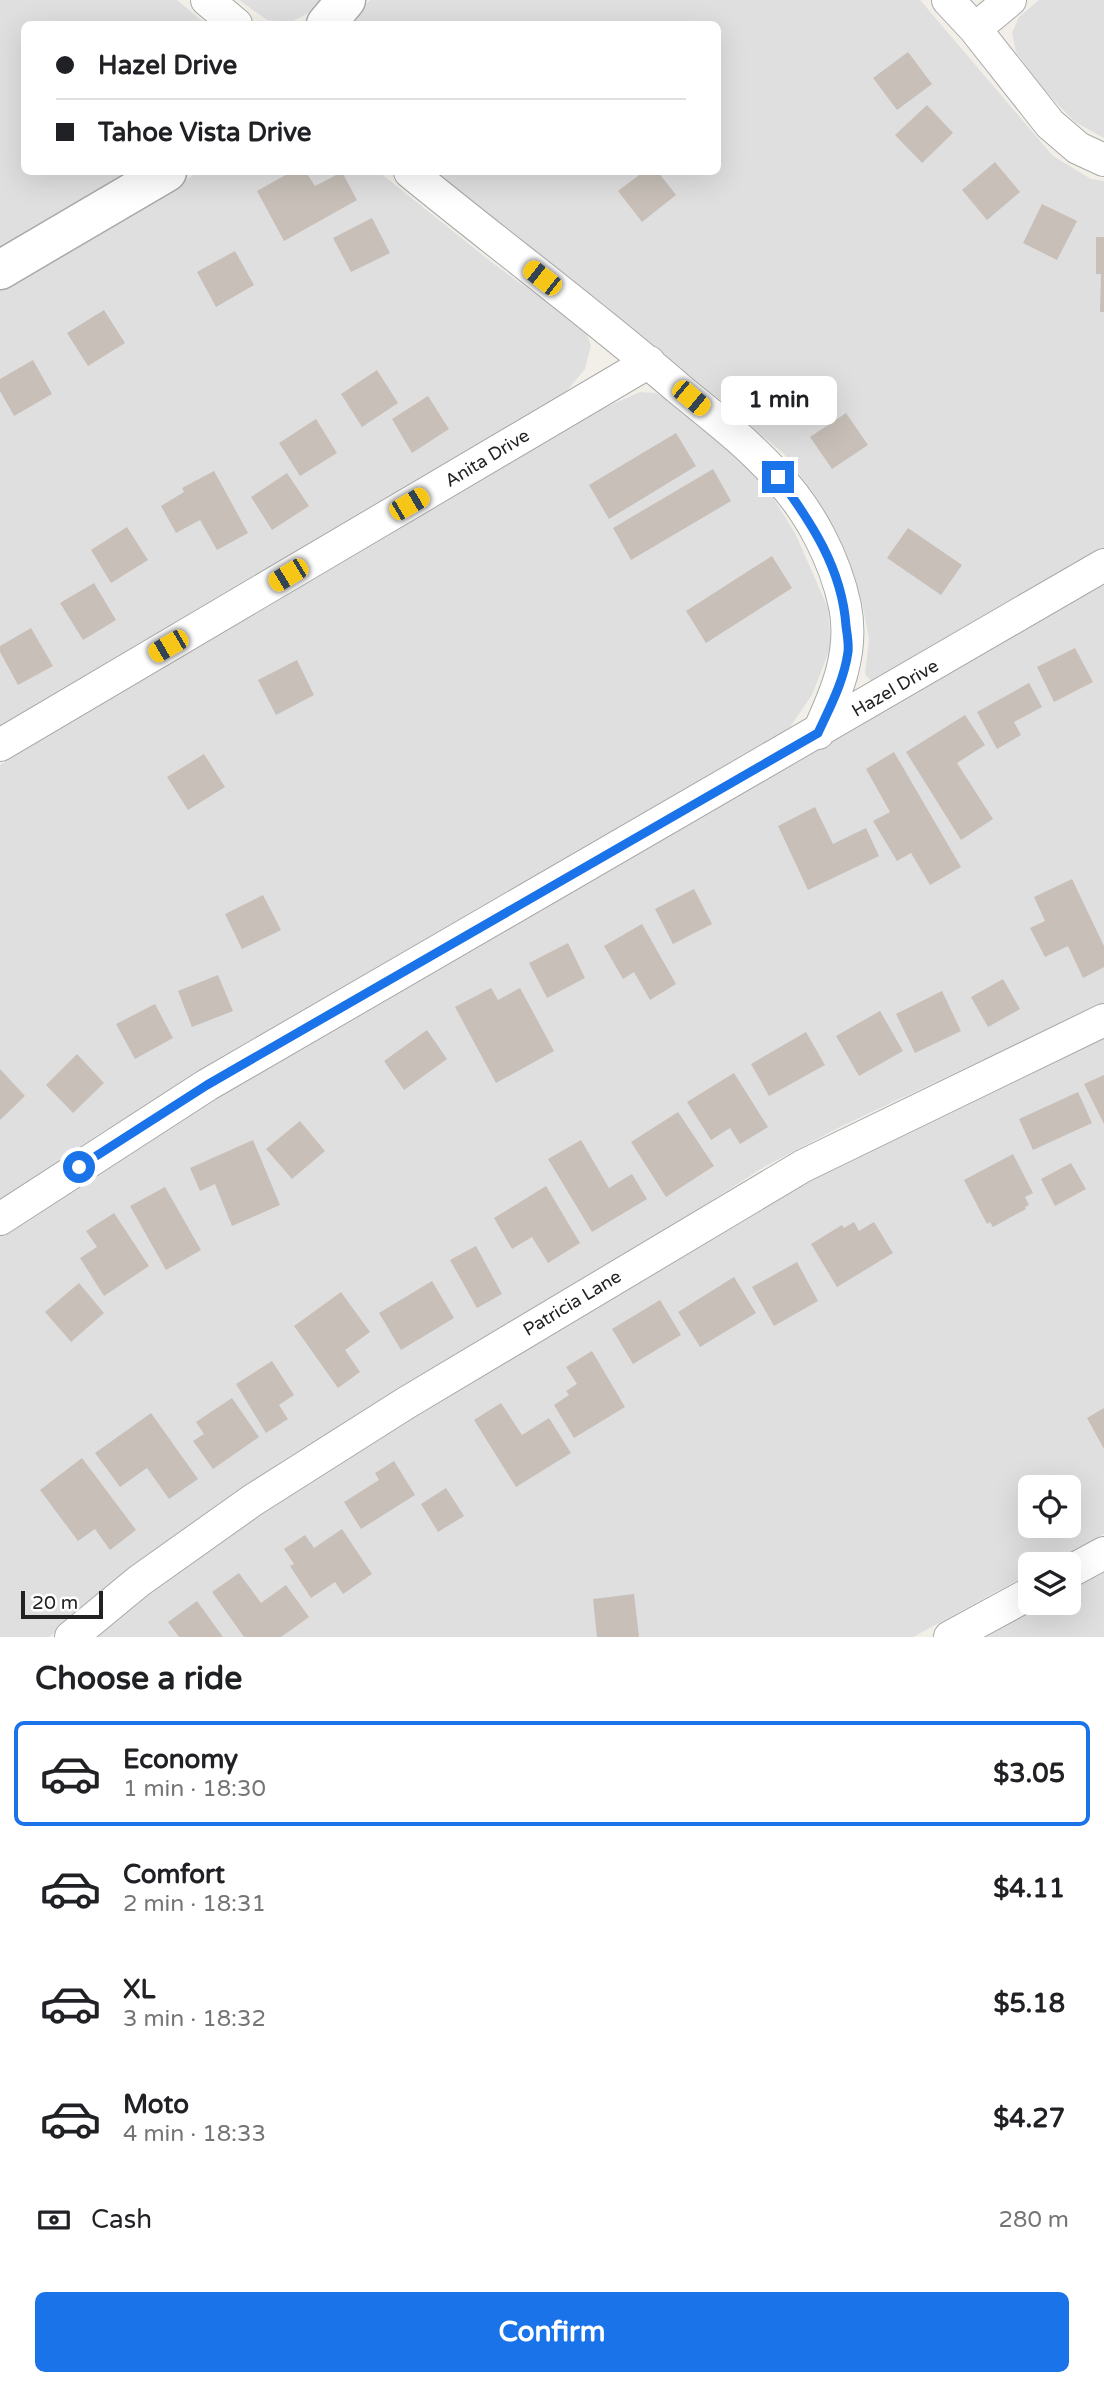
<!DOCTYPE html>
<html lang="en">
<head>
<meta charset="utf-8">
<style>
  body { margin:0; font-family:"Varela Round",sans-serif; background:#f6f6f6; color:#202124; height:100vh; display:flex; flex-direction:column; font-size:26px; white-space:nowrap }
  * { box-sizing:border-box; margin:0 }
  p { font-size:23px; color:#757577 }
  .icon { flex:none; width:38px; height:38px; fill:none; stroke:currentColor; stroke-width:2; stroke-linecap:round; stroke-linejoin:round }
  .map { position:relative; height:1637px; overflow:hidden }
  .drawer { display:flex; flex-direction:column; background:#fff; flex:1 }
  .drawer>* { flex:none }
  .guide { position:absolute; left:21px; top:21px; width:700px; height:154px; border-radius:10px; box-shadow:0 7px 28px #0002; display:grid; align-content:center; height:154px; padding:0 35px; background:#fff }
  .buttons { position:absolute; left:1018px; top:1475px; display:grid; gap:14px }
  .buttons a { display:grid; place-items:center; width:63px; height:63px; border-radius:10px; background:#fff; box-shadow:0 7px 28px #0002; font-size:35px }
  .scale { position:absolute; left:21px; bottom:18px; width:82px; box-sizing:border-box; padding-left:7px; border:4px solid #222; border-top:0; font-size:19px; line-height:24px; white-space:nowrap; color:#222; -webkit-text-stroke:5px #fff; paint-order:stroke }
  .end { position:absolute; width:32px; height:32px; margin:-16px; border:9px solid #1a73e8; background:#fff; box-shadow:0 0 0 4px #fff }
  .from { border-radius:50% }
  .bubble { position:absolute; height:49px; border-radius:10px; background:#fff; box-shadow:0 7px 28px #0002; font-size:23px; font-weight:700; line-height:49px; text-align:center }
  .car { position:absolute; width:21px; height:42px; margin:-21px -10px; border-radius:9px; box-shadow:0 0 5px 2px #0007; background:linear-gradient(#f5c518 24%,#345 0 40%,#f5c518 0 76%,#345 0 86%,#f5c518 0) }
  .guide b { display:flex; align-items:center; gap:24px; height:66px; font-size:26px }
  .guide b+b { border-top:2px solid #e0e0e0 }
  .guide i { width:18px; height:18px; background:#202124 }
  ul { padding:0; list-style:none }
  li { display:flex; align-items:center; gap:21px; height:105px; margin:0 14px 10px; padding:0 21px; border:4px solid transparent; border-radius:10px }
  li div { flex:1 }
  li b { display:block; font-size:26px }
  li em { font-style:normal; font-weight:700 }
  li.active { border-color:#1a73e8 }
  li>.icon { width:63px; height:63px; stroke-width:1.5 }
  h2 { padding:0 35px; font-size:32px; line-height:84px }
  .pay { display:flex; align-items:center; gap:18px; height:77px; padding:0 35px; font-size:26px }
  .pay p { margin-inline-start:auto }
  .primary-button { display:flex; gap:14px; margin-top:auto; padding:14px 35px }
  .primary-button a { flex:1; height:80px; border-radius:10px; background:#1a73e8; color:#fff; font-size:28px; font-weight:700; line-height:80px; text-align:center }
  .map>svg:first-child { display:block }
  .residential { fill:#e0dfdf; fill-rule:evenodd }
  .building { fill:#c7bfb8 }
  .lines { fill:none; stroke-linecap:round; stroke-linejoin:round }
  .minor-casing { stroke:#a9a9a9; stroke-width:34 }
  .tertiary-casing { stroke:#a9a9a9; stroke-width:41 }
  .minor { stroke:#fff; stroke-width:32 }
  .tertiary { stroke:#fff; stroke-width:38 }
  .route { stroke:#1a73e8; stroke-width:9 }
  .labels { text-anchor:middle; stroke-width:5; stroke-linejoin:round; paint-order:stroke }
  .street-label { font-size:18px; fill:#222; stroke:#fff }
</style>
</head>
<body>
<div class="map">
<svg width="1104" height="1637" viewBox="0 0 1104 1637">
  <rect width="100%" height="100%" fill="#f2efe9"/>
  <path class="residential" d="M0,0H177L206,24H24V172H133L0,250Z
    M239,0H321L311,12L289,23L267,20Z
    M370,0H920L1053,156L1091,179L1104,181V548L871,681L865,674L869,639L862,602L844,551L817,498L784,454L717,397L436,172H718V24H348Z
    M1039,0H1104V138L1075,122L1043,89L1016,52L1012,33L1019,17Z
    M198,172H379L494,264L585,330L591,345L585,369L565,393L0,728V288L138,211Z
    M640,392L656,393L677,406L738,456L771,494L795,533L828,608L831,646L812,695L790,727L728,769L395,960L99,1134L0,1201V765L604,408Z
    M1104,579V1003L842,1126L764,1167L641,1246L282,1461L144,1557L49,1637H0V1236L169,1125L819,749Z
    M1104,1037V1534L1047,1564H1031V1573L913,1637H92L165,1580L289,1490L778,1195ZM1031,1488H1069V1526H1031Z
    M1104,1569V1637H980L1042,1603H1069V1588Z"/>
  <path class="building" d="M908,52L932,84L897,110L873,78Z
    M927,105L953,133L922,163L895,135Z
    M995,162L1020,192L987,220L962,190Z
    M291,172H306L315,186L342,172L357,200L284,241L257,191Z
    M643,172H658L676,195L642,222L618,191Z
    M1042,204L1077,221L1057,260L1023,243Z
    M372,218L390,253L351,272L333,238Z
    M1096,237H1104V312H1100L1101,274H1096Z
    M235,251L254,285L216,307L197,272Z
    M104,310L125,343L88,366L67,333Z
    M33,360L52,394L14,416L0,391V379Z
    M377,370L398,403L362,427L341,394Z
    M428,396L449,429L412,453L392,419Z
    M846,413L868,445L832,469L810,437Z
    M316,419L337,453L300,476L279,443Z
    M676,433L696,466L609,519L589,485Z
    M713,469L731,501L631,560L613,528Z
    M214,471L248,533L217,550L200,520L176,533L161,506L184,492L182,488Z
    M287,473L309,506L272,530L251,497Z
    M127,527L148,560L111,583L91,550Z
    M908,528L962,565L941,595L887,558Z
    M772,556L792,588L706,643L686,611Z
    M94,583L116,620L83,640L60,603Z
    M31,628L53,666L18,685L0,652V646Z
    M1075,648L1093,682L1054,702L1037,667Z
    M297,660L314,695L276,715L258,680Z
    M1029,683L1042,707L1014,722L1021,735L997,749L977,712Z
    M965,715L985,745L957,763L993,819L961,840L906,752Z
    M894,752L961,867L930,885L911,853L897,861L873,821L890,812L866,769Z
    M204,754L225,787L188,810L167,777Z
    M815,807L833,844L866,828L879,856L808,890L778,826Z
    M1072,879L1104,946V967L1083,978L1068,946L1045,957L1030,928L1045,921L1034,897Z
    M694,889L712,924L673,944L655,909Z
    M263,895L281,930L242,949L225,914Z
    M642,924L676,984L650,1000L634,972L623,979L604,946Z
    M568,943L585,978L547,998L529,963Z
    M218,975L233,1011L192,1027L178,991Z
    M1003,979L1020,1009L988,1027L971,997Z
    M491,988L498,1000L520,988L554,1051L496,1083L455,1007Z
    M942,991L961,1031L915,1053L896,1014Z
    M155,1004L173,1038L135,1059L116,1024Z
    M880,1011L903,1051L859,1076L836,1036Z
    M427,1030L447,1059L404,1090L384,1061Z
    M806,1032L825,1065L769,1096L751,1064Z
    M77,1054L104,1083L73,1113L46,1085Z
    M0,1069L25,1096L0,1120Z
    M734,1073L768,1127L740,1144L730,1128L711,1140L687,1102Z
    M1104,1075V1124L1084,1084Z
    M1078,1092L1092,1123L1033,1150L1019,1119Z
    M678,1112L714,1166L666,1197L631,1142Z
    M300,1121L325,1151L292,1179L266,1149Z
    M253,1140L280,1205L232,1226L215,1184L200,1191L190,1168Z
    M581,1140L609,1188L632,1174L647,1199L592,1232L548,1159Z
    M1013,1154L1033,1193L1025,1197L1029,1205L1025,1207L1026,1209L993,1227L990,1222L987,1224L964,1180Z
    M1071,1163L1086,1189L1055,1206L1041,1179Z
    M546,1186L580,1243L548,1263L532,1237L512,1249L494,1218Z
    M165,1187L201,1250L166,1270L130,1206Z
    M114,1213L149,1266L104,1296L80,1258L97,1247L86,1231Z
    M854,1222L859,1231L874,1222L893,1253L837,1287L811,1244L842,1225L844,1228Z
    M476,1246L502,1294L477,1308L450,1260Z
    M797,1262L818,1301L774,1326L752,1287Z
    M734,1277L756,1313L700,1347L678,1312Z
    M432,1281L454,1318L401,1350L379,1313Z
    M79,1283L104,1313L71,1342L45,1312Z
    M341,1292L370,1332L345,1350L360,1372L338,1388L294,1326Z
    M660,1300L681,1335L633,1364L612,1329Z
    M592,1351L625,1407L574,1438L554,1405L569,1395L566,1391L577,1384L566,1367Z
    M272,1361L294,1395L279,1405L288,1419L266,1433L236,1384Z
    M232,1398L259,1437L213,1469L193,1441L204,1434L196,1422Z
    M501,1403L522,1435L549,1418L571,1453L516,1487L474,1420Z
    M1104,1408V1449L1087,1418Z
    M151,1413L198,1479L169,1499L147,1468L120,1487L95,1453Z
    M82,1458L136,1530L110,1550L95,1529L78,1541L40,1490Z
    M394,1461L415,1495L361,1529L344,1502L379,1480L375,1473Z
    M446,1488L464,1516L438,1532L421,1504Z
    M342,1529L372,1574L343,1594L335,1582L311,1598L290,1566L294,1564L284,1549L305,1535L314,1548Z
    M239,1573L261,1603L286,1585L309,1617L281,1637H244L212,1592Z
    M634,1594L639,1637H597L593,1599Z
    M197,1601L223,1637H179L168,1622Z"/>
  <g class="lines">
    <defs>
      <path id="minor" d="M207,0L236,24
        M948,0L975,29L1050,124L1078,148L1104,160
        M975,29L1010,0
        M410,172C499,245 591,313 678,388C712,416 748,443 777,476C810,511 835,559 845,606C854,652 837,692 818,733
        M0,745L649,362
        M0,1219L207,1085L1104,565
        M1069,1572L1104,1553
        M71,1637L139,1581L253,1500L406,1403L803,1166L1104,1020
        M950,1637L1031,1593"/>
      <path id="tertiary" d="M326,24L346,0
        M0,270L167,172"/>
    </defs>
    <use href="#minor" class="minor-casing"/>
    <use href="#tertiary" class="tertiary-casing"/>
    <use href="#minor" class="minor"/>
    <use href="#tertiary" class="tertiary"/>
  </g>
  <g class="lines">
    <path class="route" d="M79,1167L207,1085L818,733C830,707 844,681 848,652C849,644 847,634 846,626C842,568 811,522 778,477"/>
  </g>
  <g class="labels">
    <g class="street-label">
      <text transform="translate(487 458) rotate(-31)" y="6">Anita Drive</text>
      <text transform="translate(895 688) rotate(-30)" y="6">Hazel Drive</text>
      <text transform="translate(572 1303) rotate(-31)" y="6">Patricia Lane</text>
    </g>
  </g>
</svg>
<div class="buttons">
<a><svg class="icon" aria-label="locate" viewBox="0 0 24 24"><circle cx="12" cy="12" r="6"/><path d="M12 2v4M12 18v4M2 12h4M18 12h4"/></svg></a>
<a><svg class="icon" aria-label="layers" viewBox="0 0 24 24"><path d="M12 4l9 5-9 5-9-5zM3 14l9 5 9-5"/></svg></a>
</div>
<div class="scale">20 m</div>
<i class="end from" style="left:79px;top:1167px"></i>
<i class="end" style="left:778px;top:477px"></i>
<div class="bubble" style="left:721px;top:376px;width:116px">1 min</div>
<i class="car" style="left:542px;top:278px;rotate:308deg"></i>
<i class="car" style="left:691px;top:398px;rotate:130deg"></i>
<i class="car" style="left:409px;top:504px;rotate:60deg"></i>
<i class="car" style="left:288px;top:575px;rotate:239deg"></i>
<i class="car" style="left:168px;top:646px;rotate:240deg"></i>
<div class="guide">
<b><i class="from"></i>Hazel Drive</b>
<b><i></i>Tahoe Vista Drive</b>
</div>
</div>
<section class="drawer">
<h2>Choose a ride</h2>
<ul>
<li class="active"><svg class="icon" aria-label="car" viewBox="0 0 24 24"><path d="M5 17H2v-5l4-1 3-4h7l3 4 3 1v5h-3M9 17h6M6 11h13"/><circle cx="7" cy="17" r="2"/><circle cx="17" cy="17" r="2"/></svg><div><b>Economy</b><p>1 min · 18:30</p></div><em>$3.05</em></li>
<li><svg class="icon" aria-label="car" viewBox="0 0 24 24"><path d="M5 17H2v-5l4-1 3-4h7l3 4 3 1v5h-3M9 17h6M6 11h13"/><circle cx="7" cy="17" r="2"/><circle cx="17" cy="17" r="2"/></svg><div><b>Comfort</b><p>2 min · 18:31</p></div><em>$4.11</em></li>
<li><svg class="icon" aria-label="car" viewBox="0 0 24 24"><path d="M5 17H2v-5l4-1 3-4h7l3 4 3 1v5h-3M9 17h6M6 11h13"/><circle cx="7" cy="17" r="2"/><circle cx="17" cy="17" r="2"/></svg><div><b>XL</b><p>3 min · 18:32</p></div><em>$5.18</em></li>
<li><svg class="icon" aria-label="car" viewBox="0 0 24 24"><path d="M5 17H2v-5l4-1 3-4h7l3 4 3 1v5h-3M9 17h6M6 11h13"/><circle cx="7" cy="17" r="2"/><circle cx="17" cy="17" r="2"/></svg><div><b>Moto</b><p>4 min · 18:33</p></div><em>$4.27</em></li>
</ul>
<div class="pay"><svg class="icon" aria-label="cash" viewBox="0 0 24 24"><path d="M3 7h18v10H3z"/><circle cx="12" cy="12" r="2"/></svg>Cash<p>280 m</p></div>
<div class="primary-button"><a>Confirm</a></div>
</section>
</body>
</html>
